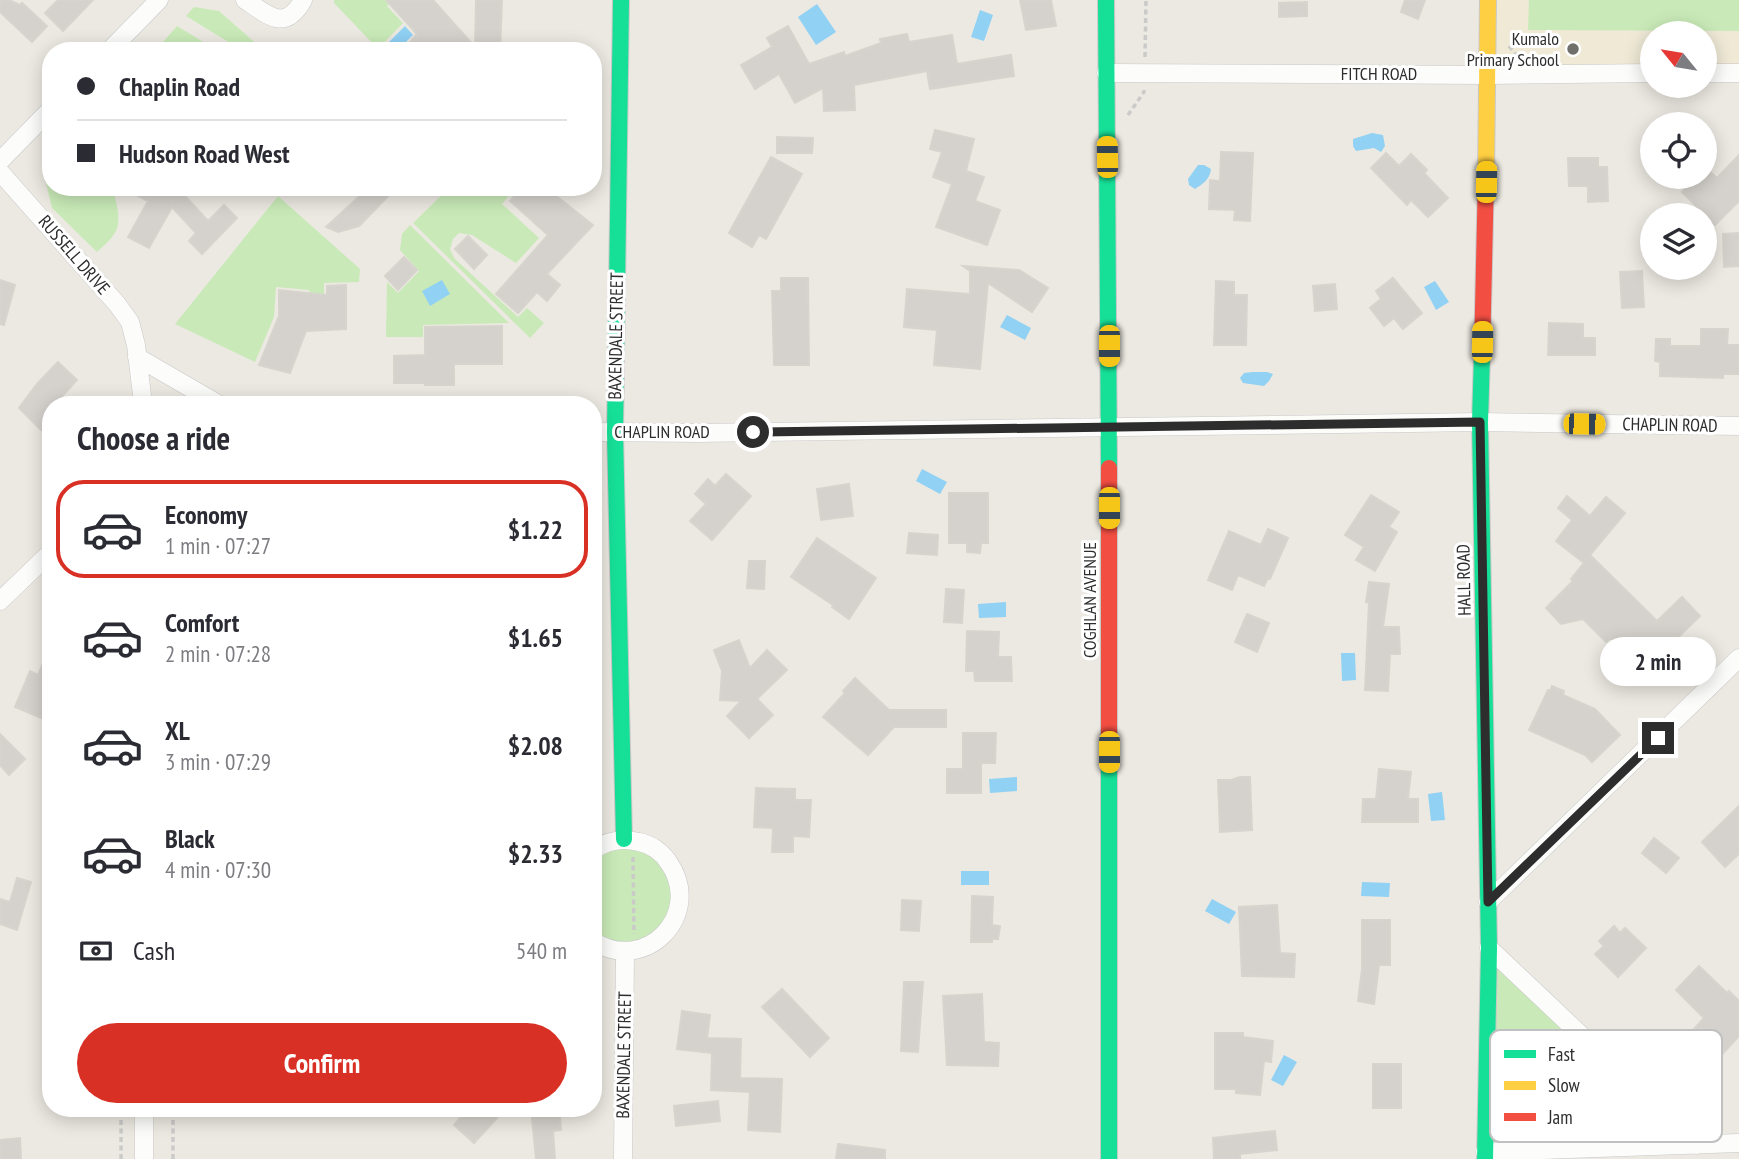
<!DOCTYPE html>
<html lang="en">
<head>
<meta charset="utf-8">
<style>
  body { margin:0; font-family:"PT Sans Narrow",sans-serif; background:#f2f2f3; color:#2b2b33; height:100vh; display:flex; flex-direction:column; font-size:26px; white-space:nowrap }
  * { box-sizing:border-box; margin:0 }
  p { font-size:23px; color:#7c7c81 }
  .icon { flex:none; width:38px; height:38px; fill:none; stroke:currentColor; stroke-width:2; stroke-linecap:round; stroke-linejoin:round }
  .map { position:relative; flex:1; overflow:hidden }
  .sheet { position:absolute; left:42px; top:396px; width:560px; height:721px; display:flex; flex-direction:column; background:#fff; border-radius:28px; box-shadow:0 4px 18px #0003 }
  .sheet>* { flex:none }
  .top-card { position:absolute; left:42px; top:42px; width:560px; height:154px; border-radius:28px; box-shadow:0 4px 18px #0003; display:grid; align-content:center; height:154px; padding:0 35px; background:#fff }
  .needle { width:46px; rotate:300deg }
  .buttons { position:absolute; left:1640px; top:21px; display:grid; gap:14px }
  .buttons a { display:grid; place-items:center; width:77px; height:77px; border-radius:50%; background:#fff; box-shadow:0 4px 18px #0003; font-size:35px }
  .end { position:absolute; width:32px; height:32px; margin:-16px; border:9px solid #2d2d2d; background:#fff; box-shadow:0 0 0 4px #fff }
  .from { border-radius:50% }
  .bubble { position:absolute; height:49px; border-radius:24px; background:#fff; box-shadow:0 4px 18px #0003; font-size:23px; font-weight:700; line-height:49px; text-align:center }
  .car { position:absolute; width:21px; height:42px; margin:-21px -10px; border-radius:9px; box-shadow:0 0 5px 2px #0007; background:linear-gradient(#f5c518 24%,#345 0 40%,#f5c518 0 76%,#345 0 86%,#f5c518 0) }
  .top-card b { display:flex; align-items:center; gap:24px; height:66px; font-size:26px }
  .top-card b+b { border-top:2px solid #e1e1e2 }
  .top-card i { width:18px; height:18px; background:#2b2b33 }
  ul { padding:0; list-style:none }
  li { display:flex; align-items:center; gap:21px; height:98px; margin:0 14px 10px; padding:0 21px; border:4px solid transparent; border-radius:28px }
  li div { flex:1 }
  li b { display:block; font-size:26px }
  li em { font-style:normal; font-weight:700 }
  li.current { border-color:#d93025 }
  li>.icon { width:63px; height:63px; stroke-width:1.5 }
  h2 { padding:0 35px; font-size:32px; line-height:84px }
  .pay { display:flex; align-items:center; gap:18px; height:77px; padding:0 35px; font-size:26px }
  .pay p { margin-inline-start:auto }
  .button { display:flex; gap:14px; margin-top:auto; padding:14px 35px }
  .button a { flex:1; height:80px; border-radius:42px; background:#d93025; color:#fff; font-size:28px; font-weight:700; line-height:80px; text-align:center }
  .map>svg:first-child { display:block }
  .education { fill:#efe9d6 }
  .green { fill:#c9eab8 }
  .water { fill:#90d1f4 }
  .building { fill:#d5d2cd; stroke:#d7d4ce; stroke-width:2 }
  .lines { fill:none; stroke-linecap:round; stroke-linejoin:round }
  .street-casing { stroke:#c9c8c8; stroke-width:19 }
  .fast-casing { stroke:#c9c8c8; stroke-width:18 }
  .slow-casing { stroke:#c9c8c8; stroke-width:18 }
  .jam-casing { stroke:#c9c8c8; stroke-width:18 }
  .path { stroke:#cacac9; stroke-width:3.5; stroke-dasharray:5 3.5; stroke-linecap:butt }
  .street { stroke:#fcfcfb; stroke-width:18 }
  .fast { stroke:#16e098; stroke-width:16 }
  .slow { stroke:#ffcf43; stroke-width:16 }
  .jam { stroke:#f24e42; stroke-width:16 }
  .route { stroke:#2d2d2d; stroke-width:9 }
  .poi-dot { fill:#706f6c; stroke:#fff; stroke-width:2.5 }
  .labels { text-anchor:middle; stroke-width:6; stroke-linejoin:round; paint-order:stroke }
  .poi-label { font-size:18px; fill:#2d2d2d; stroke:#fff; text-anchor:end }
  .street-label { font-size:18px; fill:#2d2d2d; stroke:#fff }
  .key { fill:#fff; stroke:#c0c0c0; stroke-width:2 }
  .key-label { font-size:19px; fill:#2d2d2d }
</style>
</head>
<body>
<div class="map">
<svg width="1739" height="1159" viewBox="0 0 1739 1159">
  <rect width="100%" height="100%" fill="#ece9e2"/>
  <path class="education" d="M1494,0H1739V65L1705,66L1704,33H1652V66L1495,68Z"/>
  <path class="green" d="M334,0H392L387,6L403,23L378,49L334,3Z
    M1529,0H1739V31L1528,30Z
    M194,7L219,11L259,46L256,51H243L186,16Z
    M177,26L218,51H155Z
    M51,163V187H112C116,201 123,222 114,234C110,241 103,246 97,252L52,208L43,171Z
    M450,187H516L502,204L539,238L516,263L472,235L459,233L453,239L450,249L454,258L518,317L527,308L544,323L530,338L413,223Z
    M278,196L360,269L359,282L324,283V309L314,308L309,290L276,287L274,317L255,362L175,324Z
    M410,225L509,323L423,325V337H386L387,282L398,293L419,271L400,250L402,234Z
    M645,843L681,895L646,947L593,941V850Z
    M1494,958L1687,1141L1488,1148Z"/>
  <path class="water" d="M817,4L836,32L816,45L798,17Z
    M980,10L993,15L984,41L971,37Z
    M405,26L413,35L397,51H380Z
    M1372,133L1383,135L1385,146L1381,152L1374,148L1356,151L1353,146V139Z
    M1198,165H1204L1211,169C1210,179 1203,184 1195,189L1189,185L1188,179Z
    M442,280L450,294L430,306L422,291Z
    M1435,281L1449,302L1436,310L1424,287Z
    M1007,315L1031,328L1025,340L1000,327Z
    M1253,372H1267L1273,374L1269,381L1264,386L1243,383L1240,378L1244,373Z
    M922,469L947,482L940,494L916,481Z
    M1006,602V617L979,618L978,604Z
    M1341,653H1355L1356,680L1342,681Z
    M1017,777V791L990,793L989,779Z
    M1442,792L1445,820L1431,821L1428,794Z
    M961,871H989V885H961Z
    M1362,882L1390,883L1389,897L1361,896Z
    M1212,899L1236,912L1229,924L1205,911Z
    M1284,1055L1297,1062L1283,1086L1271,1080Z"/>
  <path class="building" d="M0,0H9L20,5L22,3L47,26L32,42L0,12Z
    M58,0H93L63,31L45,13Z
    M386,0H433L475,47L476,0H502L500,51H402L417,34Z
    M1020,0H1051L1056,26L1026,30Z
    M1405,0H1425L1418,19L1401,12Z
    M1307,2V16L1279,17V3Z
    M788,26L809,64L844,52L845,56L881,43L880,39L907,34L909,42L952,35L957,64L1011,55L1014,76L930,89L927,71L854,85L855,110L824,111L823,88L795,103L779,74L755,89L741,65L772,47L767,38Z
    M935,130L974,139L966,171L984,177L975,201L1000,210L987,245L936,227L952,184L933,177L942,152L930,149Z
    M777,137L813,138L812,153H777Z
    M1221,152L1253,153L1250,221L1234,220L1235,210L1209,209L1210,180L1220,181Z
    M1386,153L1399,166L1411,154L1427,170L1424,173L1448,198L1428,217L1411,200L1407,205L1371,168Z
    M1739,155V201L1715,225L1682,192L1697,177H1704L1706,168L1717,178Z
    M771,157L802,174L766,239L759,235L752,247L729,233Z
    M1568,158H1598V167H1607L1608,201L1588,202V186H1569Z
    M122,187H177L208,221L224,205L237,218L202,254L189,241L196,233L172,207L149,248L128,237L148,201Z
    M358,187H397L359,226L338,232L326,227L363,193Z
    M522,187H545L593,225L547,274L560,285L547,301L537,292L518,313L496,294L548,235L510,201Z
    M1739,233V266L1724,267L1723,234Z
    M468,236L487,255L474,269L455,249Z
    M404,257L417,270L398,290L385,276Z
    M963,266L1019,270L1048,288L1032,312L988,283L980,369L934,365L937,330L904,327L907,289L970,294V271Z
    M1642,271L1644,307L1622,308L1620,272Z
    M781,278H808L809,365H774L772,291H781Z
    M1393,278L1422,313L1403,329L1394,318L1384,326L1370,308L1381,299L1376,291Z
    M0,280L15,285L4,325L0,324Z
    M1216,281L1234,282V295H1247L1246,345H1214Z
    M1335,284L1337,309L1315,311L1313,286Z
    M346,285V329L306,331L290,373L259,365L279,316V290L327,295V286Z
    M1549,323L1583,324V338H1595V355H1548Z
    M502,326V364H454V385H425V383H394V356L425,355V327Z
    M1701,329H1728L1727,345H1739V374H1723V378L1660,376V362L1655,361L1656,339H1670V346H1701Z
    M58,362L77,380L55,404H51V420L41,430L19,408L37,384Z
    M726,474L751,496L712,540L690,521L706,504L695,494L708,479L715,486Z
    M849,484L853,516L821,520L817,489Z
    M949,493H988V543H981L980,553L967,552V543H949Z
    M1371,495L1399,512L1389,527L1397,532L1375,571L1356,560L1364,547L1345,535Z
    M1567,496L1590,516L1606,497L1625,513L1590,555L1657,621L1682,597L1700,616L1663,652L1669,658L1650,677L1611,638L1606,642L1583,619L1561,624L1546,608L1573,581L1571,579L1584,563L1556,541L1572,520L1558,508Z
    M1268,529L1288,538L1270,579L1268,578L1264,586L1238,575L1232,590L1208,580L1229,531L1261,545Z
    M909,533L938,535L937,555L907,553Z
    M817,538L876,578L849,619L832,607L833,605L791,577Z
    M749,561H765L764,589L747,588Z
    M1369,582L1389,584L1383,627H1399L1400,654H1390L1388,691L1365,690L1369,603L1366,602Z
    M946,589L964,590L962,623L944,622Z
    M1247,614L1269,623L1257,652L1235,642Z
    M967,631L999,632L998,657H1011L1012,681H975L974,671H966Z
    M739,640L750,668L767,650L787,670L757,699L773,715L749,738L727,716L741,701L720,700L722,671L714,650Z
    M51,645V709L46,707L41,718L15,707L30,671L38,675Z
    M855,678L889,710H946V727H894L868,755L823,717L845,693L843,691Z
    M1552,686L1564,691L1563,695L1595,709L1620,735L1592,762L1585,755L1529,730L1548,690L1550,691Z
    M963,733H996L995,763H981V793H947V769H963Z
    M0,734L25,759L9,775L0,765Z
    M1379,769L1411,772L1408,799H1418V822H1362L1363,799H1376Z
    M1240,777H1250L1252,830L1220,832L1218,780H1231Z
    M756,788L795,789V800H811L809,837L793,836V852H772L773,828L754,827Z
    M1739,806V854L1725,867L1702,842Z
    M1654,838L1679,858L1666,873L1642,853Z
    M17,878L31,882L17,930L0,924V899L10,902Z
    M972,896L993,897L992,925L1000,926L998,939H992V942H971Z
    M902,900L921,901L919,931L901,930Z
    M1277,905L1280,953L1295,954L1294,977L1242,976L1239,907Z
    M1362,920H1390V965H1379L1374,1004L1358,1001L1362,969Z
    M1614,926L1620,933L1625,928L1646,948L1618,977L1595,954L1604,946L1599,941Z
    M1699,966L1727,993L1729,991L1739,1001V1036L1714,1063L1686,1038L1704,1018L1676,990Z
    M904,982H923L918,1052L901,1051Z
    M782,989L829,1038L810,1057L762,1007Z
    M982,994L984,1042L999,1043L998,1066L947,1065L943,996Z
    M682,1011L710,1015L707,1038L741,1039L740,1078L782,1079L780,1132L748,1130L750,1092L711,1090L712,1053L677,1049Z
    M1215,1033H1243V1037L1273,1041L1271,1062L1264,1061L1260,1095L1236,1093V1089H1215Z
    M1373,1064H1401V1108H1373Z
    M718,1101L720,1121L676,1126L674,1106Z
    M469,1108H485L497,1118L474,1143L454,1125Z
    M531,1108H559L561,1130L553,1131L555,1159H536Z
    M1275,1131L1277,1150L1240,1154V1159H1214L1213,1138Z
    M20,1138L21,1159H0V1140Z
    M838,1144L885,1150V1159H836Z"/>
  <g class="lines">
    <defs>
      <path id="street" d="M245,0C268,15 285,33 303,0
        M109,51L159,0
        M1106,73L1488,75L1652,73
        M1704,73H1739
        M0,161L51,109
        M0,172L117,304L130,322L136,345L143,404
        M137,357L218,404
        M593,432L699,433L1480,422L1739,426
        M0,601L51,552
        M593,850C608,840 622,838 639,842C651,844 663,853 669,863C704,914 646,975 593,941
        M1488,902L1739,658
        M1489,948L1697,1145
        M144,1108V1159
        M1485,1152L1739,1143
        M623,1159L625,952"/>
      <path id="fast" d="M621,0L615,432L624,839
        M1106,0L1109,468
        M1482,354L1480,422L1489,948L1485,1159
        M1109,764V1159"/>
      <path id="slow" d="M1486,175L1488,0"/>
      <path id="jam" d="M1482,354L1486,175
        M1109,468V764"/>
    </defs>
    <use href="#street" class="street-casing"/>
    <use href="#fast" class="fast-casing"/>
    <use href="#slow" class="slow-casing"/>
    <use href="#jam" class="jam-casing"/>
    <path class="path" d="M1509,46L1517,56H1520
      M1145,57L1146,0
      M1128,115L1144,92V90
      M633,857L634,934
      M121,1159V1108
      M173,1159V1108"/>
    <use href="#street" class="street"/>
    <use href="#fast" class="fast"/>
    <use href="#slow" class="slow"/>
    <use href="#jam" class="jam"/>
  </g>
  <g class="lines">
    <path class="route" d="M753,432L1480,422L1488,902L1658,738"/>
  </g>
  <circle class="poi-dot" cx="1573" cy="49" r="7"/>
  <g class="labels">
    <g class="poi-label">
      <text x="1559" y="45">Kumalo<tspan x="1559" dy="21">Primary School</tspan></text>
    </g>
    <g class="street-label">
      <text x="1379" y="80">FITCH ROAD</text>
      <text transform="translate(74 255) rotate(49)" y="6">RUSSELL DRIVE</text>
      <text transform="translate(616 336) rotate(-89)" y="6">BAXENDALE STREET</text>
      <text transform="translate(1670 425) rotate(1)" y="6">CHAPLIN ROAD</text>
      <text x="662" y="438">CHAPLIN ROAD</text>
      <text transform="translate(1464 580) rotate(-91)" y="6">HALL ROAD</text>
      <text transform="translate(1090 600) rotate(-90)" y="6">COGHLAN AVENUE</text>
      <text transform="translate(624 1055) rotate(-89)" y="6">BAXENDALE STREET</text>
    </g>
  </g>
  <rect x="1490" y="1030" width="232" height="112" rx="10" class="key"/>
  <rect x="1504" y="1050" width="32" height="8" fill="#16e098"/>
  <rect x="1504" y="1081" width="32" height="9" fill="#ffcf43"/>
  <rect x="1504" y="1113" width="32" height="8" fill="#f24e42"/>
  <g class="key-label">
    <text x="1548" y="1061">Fast</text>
    <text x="1548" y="1092">Slow</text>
    <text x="1548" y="1124">Jam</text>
  </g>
</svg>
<div class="buttons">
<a><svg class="needle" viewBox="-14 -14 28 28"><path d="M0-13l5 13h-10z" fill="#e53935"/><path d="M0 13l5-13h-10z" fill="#7c7c81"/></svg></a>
<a><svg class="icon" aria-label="locate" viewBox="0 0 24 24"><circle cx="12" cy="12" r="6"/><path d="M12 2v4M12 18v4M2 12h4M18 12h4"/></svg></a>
<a><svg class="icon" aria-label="layers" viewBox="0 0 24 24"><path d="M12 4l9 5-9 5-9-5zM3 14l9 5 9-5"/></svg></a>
</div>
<i class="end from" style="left:753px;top:432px"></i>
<i class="end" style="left:1658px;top:738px"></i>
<div class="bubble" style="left:1600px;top:637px;width:116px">2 min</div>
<i class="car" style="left:1107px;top:157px;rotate:359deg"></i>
<i class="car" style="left:1486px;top:182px;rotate:1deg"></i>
<i class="car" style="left:1482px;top:342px;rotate:1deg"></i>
<i class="car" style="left:1109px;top:346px;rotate:180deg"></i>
<i class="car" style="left:1584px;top:424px;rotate:91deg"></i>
<i class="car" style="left:1109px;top:508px;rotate:180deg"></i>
<i class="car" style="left:1109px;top:752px;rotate:180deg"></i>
<div class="top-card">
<b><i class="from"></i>Chaplin Road</b>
<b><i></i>Hudson Road West</b>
</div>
<section class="sheet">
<h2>Choose a ride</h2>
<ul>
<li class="current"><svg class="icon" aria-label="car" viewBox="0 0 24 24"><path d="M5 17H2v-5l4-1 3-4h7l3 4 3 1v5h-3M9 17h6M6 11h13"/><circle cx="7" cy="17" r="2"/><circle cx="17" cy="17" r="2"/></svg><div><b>Economy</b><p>1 min · 07:27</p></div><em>$1.22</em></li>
<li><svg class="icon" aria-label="car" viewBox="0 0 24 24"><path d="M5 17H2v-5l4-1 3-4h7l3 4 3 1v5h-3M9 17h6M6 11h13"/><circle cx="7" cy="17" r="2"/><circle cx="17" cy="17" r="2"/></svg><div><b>Comfort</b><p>2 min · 07:28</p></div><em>$1.65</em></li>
<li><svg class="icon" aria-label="car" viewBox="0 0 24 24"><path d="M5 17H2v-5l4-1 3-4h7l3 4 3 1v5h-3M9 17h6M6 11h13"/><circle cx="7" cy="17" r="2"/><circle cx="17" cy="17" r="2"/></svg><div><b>XL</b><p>3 min · 07:29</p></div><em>$2.08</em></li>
<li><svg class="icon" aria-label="car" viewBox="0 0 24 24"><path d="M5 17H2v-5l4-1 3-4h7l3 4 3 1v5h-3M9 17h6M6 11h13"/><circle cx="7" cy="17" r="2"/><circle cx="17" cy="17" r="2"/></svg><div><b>Black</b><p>4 min · 07:30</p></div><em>$2.33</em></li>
</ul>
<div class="pay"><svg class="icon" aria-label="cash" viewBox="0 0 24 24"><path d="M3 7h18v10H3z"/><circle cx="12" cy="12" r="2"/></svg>Cash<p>540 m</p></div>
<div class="button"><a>Confirm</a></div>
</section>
</div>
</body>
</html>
